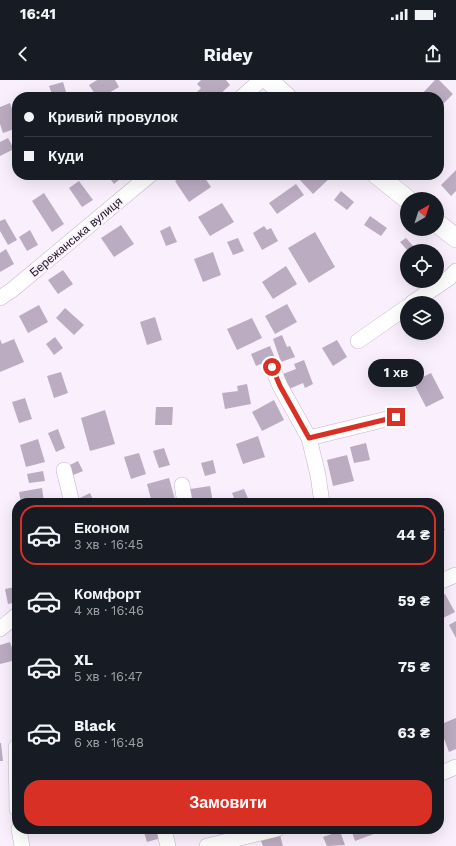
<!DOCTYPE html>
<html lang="uk">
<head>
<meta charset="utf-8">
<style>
  body { margin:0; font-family:"Work Sans",sans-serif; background:#242831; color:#f1f3f6; height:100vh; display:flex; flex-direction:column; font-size:15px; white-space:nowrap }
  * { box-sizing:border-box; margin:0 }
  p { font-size:13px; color:#9ea1a6 }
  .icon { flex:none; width:22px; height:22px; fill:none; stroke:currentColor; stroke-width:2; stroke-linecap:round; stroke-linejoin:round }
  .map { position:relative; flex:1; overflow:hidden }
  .drawer { position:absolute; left:12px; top:418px; width:432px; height:336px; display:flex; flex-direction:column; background:#171b24; border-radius:16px; box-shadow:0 4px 16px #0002 }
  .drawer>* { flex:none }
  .guide { position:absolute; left:12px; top:12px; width:432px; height:88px; border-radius:16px; box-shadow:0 4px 16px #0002; display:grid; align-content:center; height:88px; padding:0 12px; background:#171b24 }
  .needle { width:26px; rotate:39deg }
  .fabs { position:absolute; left:400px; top:112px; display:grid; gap:8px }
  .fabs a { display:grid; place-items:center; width:44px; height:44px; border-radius:50%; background:#171b24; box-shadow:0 4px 16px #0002; font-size:20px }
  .end { position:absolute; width:18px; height:18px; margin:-9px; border:5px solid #d93025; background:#fff; box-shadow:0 0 0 2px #fff }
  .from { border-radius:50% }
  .bubble { position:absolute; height:28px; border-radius:14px; background:#171b24; box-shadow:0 4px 16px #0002; font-size:13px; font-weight:700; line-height:28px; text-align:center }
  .guide b { display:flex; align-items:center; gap:14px; height:38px; font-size:15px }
  .guide b+b { border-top:1px solid #363941 }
  .guide i { width:10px; height:10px; background:#f1f3f6 }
  ul { padding:7px 0 0; list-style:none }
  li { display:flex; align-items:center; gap:12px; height:60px; margin:0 8px 6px; padding:0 4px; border:2px solid transparent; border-radius:16px }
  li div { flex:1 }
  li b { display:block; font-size:15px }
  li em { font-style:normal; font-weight:700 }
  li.current { border-color:#d93025 }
  li>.icon { width:36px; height:36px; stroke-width:1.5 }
  .cta { display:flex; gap:8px; margin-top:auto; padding:8px 12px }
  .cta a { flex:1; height:46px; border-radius:16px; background:#d93025; color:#fff; font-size:16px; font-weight:700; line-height:46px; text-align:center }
  .status { display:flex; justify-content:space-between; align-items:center; height:28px; padding:0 20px; background:#171b24; direction:ltr }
  .status svg { height:11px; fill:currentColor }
  header { display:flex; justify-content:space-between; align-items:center; height:52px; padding:0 12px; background:#171b24; font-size:18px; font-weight:700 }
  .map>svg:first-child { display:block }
  .building { fill:#bbacc2 }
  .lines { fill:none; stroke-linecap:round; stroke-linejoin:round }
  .minor-casing { stroke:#c5b6cc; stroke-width:16 }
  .major-casing { stroke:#c5b6cc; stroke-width:20 }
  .minor { stroke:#fff; stroke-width:15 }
  .major { stroke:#fff; stroke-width:19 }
  .route { stroke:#d93025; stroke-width:5 }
  .labels { text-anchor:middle; stroke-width:3.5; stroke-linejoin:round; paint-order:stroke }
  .street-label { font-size:12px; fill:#19141c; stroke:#f9effd }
</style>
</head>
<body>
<div class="status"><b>16:41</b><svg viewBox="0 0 49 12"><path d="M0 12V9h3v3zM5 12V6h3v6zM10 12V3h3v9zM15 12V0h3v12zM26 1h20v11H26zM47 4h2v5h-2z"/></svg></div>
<header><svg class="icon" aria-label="back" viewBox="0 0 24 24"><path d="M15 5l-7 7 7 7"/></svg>Ridey<svg class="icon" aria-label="share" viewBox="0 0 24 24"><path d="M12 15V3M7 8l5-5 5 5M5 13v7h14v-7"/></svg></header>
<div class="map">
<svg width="456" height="766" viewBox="0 0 456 766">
  <rect width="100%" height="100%" fill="#f9effd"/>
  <path class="building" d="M97,0H115L119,7L102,17H97L89,5Z
    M201,0H226L230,5L217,17H206L204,14L200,17L196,13L201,8L197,4Z
    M435,0H439L453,14L439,28V17H419Z
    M63,2L66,12L53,17L49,6Z
    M10,23L17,44V48L3,53L0,44V27Z
    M8,58L14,69L0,76V62Z
    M456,90V111L451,116L441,105Z
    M107,95H125L114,104Z
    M185,95H203L211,107L189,122L175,101Z
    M304,95H328L331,97L313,114L299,99Z
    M79,101L93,120L82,127L69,108Z
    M296,104L304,115L277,134L269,123Z
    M341,111L354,122L347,130L334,120Z
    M44,113L64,144L52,152L32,121Z
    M222,123L234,142L210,156L198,137Z
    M370,136L387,148L381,156L364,145Z
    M5,139L17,160L8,165L0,151V141Z
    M121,145L134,164L114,177L101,158Z
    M170,146L177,162L166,166L160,151Z
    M264,146L267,150L271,148L278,161L262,170L253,153Z
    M30,150L38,165L27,171L19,157Z
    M315,152L335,187L309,203L288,168Z
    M238,158L244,171L233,175L227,162Z
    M406,158L414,167L408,171L400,162Z
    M6,169L14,184L0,192V173Z
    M213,172L221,195L203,202L194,179Z
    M286,186L297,204L273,219L262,202Z
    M63,190L73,204L58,214L48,200Z
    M287,224L297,242L275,254L265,236Z
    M39,225L48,242L28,253L19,236Z
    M65,228L84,245L74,255L56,238Z
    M155,237L162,260L147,265L140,242Z
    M252,238L262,258L237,270L227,249Z
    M282,255L287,267L290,266L295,277L281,282L273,259Z
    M55,257L63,268L54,275L46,264Z
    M0,259L2,264L14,259L24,282L0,292Z
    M337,260L347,277L333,286L322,268Z
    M270,266L275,278L256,286L251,274Z
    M304,280L313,304L305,308L303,303L289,309L283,294L296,289L294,284Z
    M61,292L68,313L54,318L47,296Z
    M431,293L444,318L426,327L413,302Z
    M247,304L251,324L225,329L222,313L238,311L237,306Z
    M25,318L32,339L19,343L12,322Z
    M274,320L284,340L262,351L252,332Z
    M156,327H173L172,345H155Z
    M105,330L115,364L90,371L81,338Z
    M58,349L65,368L56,372L48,353Z
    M258,356L265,377L243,384L236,364Z
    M38,359L45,382L26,387L20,365Z
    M366,363L370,380L354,383L350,367Z
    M164,368L170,385L159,388L153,371Z
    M139,373L146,394L131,399L124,377Z
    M347,375L354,401L333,406L327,380Z
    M213,380L216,393L205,396L201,383Z
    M78,381L83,391L71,396L66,387Z
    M43,391L45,401L29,403L27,394Z
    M169,398L176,423H152L147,404Z
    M210,406L213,422L187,423L184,410Z
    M42,408L44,422L21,423L19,412Z
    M244,409L250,423H236L232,413Z
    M90,413L94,422L77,423L76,420Z
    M439,439L445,450L439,453Z
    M15,507L17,522L8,524L5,509Z
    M445,514L455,532L439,540V517Z
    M456,541V558L449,545Z
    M10,562L16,580L0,584V565Z
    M456,638V669L449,672L439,645Z
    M0,663H1L3,681H0Z
    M143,749H158L161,758L147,762Z
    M351,749H378L379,752L355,761Z
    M340,751L345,765L327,766L323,757Z
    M280,755L283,766H263L261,761Z"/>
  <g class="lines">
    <defs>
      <path id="minor" d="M242,17L261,0
        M0,218L12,210L150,95
        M412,223L449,198L456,191
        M358,261L407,227
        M272,287L280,306L309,358L318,395L322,423
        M309,358L395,337
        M64,390L72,423
        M182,405L185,423
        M439,502L456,495
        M0,549L17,535
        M16,667L17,729
        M439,694L456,687
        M19,749L22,766
        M164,749L168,766
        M207,766L277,749"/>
      <path id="major" d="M268,0L287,17
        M377,95L407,119
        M437,143L456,158"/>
    </defs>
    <use href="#minor" class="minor-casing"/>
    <use href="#major" class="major-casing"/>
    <use href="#minor" class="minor"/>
    <use href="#major" class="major"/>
  </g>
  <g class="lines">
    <path class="route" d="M272,287L280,306L309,358L396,337"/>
  </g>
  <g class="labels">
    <g class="street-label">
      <text transform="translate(76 157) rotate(-40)" y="4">Бережанська вулиця</text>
    </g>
  </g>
</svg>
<div class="fabs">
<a><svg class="needle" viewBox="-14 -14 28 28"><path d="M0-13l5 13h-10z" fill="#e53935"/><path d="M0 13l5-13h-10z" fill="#9ea1a6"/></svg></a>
<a><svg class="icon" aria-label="locate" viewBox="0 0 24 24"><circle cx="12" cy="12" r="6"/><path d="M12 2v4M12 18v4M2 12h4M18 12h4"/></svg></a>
<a><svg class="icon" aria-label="layers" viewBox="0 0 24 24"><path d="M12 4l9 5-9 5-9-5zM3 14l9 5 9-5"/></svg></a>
</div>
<i class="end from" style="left:272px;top:287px"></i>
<i class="end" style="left:396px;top:337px"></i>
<div class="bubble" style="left:368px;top:279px;width:56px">1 хв</div>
<div class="guide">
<b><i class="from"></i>Кривий провулок</b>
<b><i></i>Куди</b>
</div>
<section class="drawer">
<ul>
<li class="current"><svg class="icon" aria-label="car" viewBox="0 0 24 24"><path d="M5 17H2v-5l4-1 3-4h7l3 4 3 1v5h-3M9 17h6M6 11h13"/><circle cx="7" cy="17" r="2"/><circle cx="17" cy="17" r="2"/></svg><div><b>Економ</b><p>3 хв · 16:45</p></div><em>44 ₴</em></li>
<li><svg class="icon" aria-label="car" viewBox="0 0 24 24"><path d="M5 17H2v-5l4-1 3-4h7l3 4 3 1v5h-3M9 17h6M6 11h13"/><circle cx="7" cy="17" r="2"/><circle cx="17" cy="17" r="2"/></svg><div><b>Комфорт</b><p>4 хв · 16:46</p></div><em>59 ₴</em></li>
<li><svg class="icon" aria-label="car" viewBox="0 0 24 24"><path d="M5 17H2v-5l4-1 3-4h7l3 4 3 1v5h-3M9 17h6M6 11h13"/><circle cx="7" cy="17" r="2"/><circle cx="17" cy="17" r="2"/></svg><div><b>XL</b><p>5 хв · 16:47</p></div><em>75 ₴</em></li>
<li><svg class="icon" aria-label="car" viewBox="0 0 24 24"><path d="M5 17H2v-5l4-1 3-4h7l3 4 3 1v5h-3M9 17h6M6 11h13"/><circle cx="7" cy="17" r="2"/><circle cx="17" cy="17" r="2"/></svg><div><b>Black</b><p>6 хв · 16:48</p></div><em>63 ₴</em></li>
</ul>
<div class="cta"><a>Замовити</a></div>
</section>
</div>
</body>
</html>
